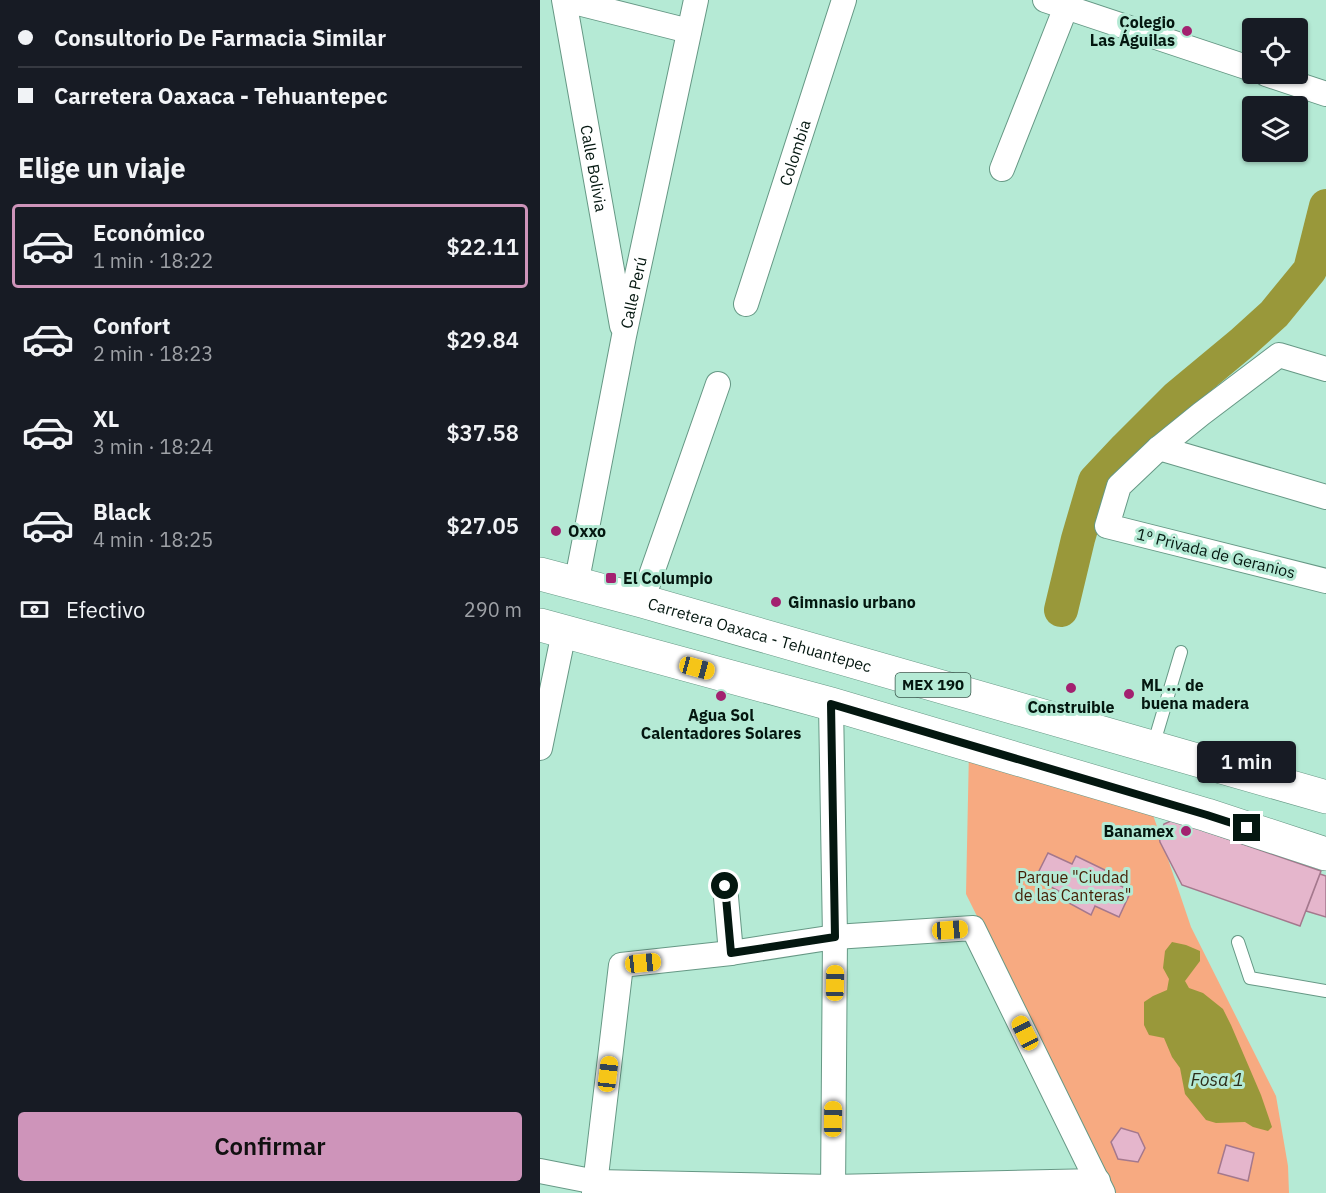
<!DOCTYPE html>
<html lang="es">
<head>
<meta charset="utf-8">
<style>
  body { margin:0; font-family:"IBM Plex Sans",sans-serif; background:#242831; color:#f1f3f6; height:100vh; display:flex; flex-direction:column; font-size:22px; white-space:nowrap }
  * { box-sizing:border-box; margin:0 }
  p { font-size:20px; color:#9ea1a6 }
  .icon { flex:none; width:33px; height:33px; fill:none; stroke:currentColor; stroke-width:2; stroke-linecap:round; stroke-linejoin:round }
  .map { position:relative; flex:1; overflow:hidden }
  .details { display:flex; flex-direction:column; background:#171b24; width:540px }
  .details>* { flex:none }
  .banner { display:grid; align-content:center; height:132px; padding:0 18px; background:#171b24 }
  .buttons { position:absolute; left:702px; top:18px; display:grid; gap:12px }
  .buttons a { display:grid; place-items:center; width:66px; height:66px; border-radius:6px; background:#171b24; box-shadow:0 2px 4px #0004; font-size:30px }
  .end { position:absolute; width:27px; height:27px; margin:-14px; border:8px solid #041710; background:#fff; box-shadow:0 0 0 3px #fff }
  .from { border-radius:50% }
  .bubble { position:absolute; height:42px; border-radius:6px; background:#171b24; box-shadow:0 2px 4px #0004; font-size:20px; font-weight:600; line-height:42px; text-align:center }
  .car { position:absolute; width:18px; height:36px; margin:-18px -9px; border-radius:8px; box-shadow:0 0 4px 2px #0007; background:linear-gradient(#f5c518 24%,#345 0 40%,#f5c518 0 76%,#345 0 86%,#f5c518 0) }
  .banner b { display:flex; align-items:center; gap:21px; height:57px; font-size:22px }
  .banner b+b { border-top:2px solid #363941 }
  .banner i { width:15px; height:15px; background:#f1f3f6 }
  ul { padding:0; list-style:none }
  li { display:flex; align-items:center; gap:18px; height:84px; margin:0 12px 9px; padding:0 6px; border:3px solid transparent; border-radius:6px }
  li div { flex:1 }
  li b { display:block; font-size:22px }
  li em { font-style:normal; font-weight:600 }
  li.active { border-color:#ce94ba }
  li>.icon { width:54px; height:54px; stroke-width:1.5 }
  h2 { padding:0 18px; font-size:27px; line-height:72px }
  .pay { display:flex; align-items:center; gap:15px; height:66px; padding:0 18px; font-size:22px }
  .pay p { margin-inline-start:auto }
  .cta { display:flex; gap:12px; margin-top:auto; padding:12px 18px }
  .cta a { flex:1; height:69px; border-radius:6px; background:#ce94ba; color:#111; font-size:24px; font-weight:600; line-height:69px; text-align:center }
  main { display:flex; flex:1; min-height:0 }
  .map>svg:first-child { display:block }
  .green { fill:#f7aa81 }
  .water { fill:#99983a }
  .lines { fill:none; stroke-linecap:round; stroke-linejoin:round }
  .river { stroke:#99983a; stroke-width:34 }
  .building { fill:#e5b6cc; stroke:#a4788d; stroke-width:1.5 }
  .service-casing { stroke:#669885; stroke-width:14 }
  .minor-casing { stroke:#669885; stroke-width:26 }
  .primary-casing { stroke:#669885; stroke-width:34 }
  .service { stroke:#fff; stroke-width:12 }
  .minor { stroke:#fff; stroke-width:24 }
  .primary { stroke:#fff; stroke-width:33 }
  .route { stroke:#041710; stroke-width:8 }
  .poi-dot { fill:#a32170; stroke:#b5ead5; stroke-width:2 }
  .labels { text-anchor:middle; stroke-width:6; stroke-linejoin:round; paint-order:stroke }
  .shield { fill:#b5ead5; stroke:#39564b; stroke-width:1.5 }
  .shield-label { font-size:15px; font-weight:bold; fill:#041710 }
  .poi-label { font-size:16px; font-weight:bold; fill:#041710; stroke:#b5ead5; text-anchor:start }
  .street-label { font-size:16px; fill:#041710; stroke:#b5ead5 }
  .park-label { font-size:16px; fill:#441d04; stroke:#b5ead5 }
  .water-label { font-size:18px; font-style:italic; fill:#2d2d18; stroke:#b5ead5 }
</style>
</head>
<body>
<main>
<section class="details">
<div class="banner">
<b><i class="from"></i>Consultorio De Farmacia Similar</b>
<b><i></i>Carretera Oaxaca - Tehuantepec</b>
</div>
<h2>Elige un viaje</h2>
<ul>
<li class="active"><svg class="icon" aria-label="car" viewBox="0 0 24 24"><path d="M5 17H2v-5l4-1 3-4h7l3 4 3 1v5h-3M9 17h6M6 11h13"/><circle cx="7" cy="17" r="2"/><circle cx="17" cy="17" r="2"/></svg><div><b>Económico</b><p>1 min · 18:22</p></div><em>$22.11</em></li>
<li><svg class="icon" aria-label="car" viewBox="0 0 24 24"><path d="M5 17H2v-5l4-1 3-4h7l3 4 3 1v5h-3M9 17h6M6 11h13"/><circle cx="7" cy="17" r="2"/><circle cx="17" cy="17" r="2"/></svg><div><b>Confort</b><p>2 min · 18:23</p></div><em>$29.84</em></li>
<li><svg class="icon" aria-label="car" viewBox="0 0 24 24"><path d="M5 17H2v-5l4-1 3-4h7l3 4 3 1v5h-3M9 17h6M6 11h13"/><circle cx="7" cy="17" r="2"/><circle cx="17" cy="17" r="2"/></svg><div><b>XL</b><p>3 min · 18:24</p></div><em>$37.58</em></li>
<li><svg class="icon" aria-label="car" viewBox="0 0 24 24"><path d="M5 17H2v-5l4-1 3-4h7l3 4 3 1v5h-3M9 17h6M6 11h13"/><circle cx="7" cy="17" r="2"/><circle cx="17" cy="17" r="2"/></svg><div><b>Black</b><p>4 min · 18:25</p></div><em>$27.05</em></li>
</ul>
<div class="pay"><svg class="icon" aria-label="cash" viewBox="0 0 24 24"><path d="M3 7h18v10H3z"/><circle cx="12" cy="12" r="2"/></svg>Efectivo<p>290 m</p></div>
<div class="cta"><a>Confirmar</a></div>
</section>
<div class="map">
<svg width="786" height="1193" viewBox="0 0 786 1193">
  <rect width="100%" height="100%" fill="#b5ead5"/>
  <path class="green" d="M429,750L610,806L651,927L736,1096L748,1166L749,1193H574L426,894Z"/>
  <path class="water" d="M632,942L646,945L660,951V961L645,981L649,988L663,993L683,1009L691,1025L721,1095L732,1127L728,1131L713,1127L705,1122L676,1123L666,1120L645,1094L640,1068L632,1057L624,1038L609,1035L604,1025V1002L613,996L627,990L629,979L623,968L625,951Z"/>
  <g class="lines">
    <path class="river" d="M521,610L538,539L555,481L586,448L637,397L702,343L734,314L770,270L786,206"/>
  </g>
  <path class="building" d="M633,820L781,871L760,926L642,885L620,842L619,836L624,824Z
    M508,853L532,864L536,856L571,873L569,880L591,891L579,917L555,906L551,915L516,896L519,891L495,879Z
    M780,874L786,876V917L766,911Z
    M581,1128L598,1133L605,1148L598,1162L578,1159L571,1142Z
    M686,1145L714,1153L708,1181L678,1173Z"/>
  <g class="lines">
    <defs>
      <path id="service" d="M613,746L641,652
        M698,942L710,978L786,991"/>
      <g id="minor">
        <path id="s1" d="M24,0L82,326"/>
        <path d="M26,0L149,31"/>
        <path d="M505,0L712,69"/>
        <path d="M726,74L786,94"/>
        <path d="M462,169L526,7"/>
        <path id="s2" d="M206,304L304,0"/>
        <path d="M786,369L739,355L661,414L619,448L579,486L567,526L786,581"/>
        <path d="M619,448L786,497"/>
        <path id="s3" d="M36,585L84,336L156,0"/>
        <path d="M102,601L178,384"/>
        <path d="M291,704L295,937L293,1193"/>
        <path d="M0,748L24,632"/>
        <path d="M185,886L191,953"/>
        <path d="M0,1171L56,1182L293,1187L558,1181"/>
        <path d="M54,1193L81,965L191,953L295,937L433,928L563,1193"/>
      </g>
      <g id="primary">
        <path id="s4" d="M0,574L102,601L786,797"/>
        <path d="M0,625L291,704L667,815L786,854"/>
      </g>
    </defs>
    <use href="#service" class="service-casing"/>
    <use href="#minor" class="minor-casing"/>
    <use href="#primary" class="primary-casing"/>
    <use href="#service" class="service"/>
    <use href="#minor" class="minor"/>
    <use href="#primary" class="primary"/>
  </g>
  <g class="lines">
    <path class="route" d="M185,886L191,953L295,937L291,704L667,815L707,828"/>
  </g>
  <g class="poi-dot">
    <circle cx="647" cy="31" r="6"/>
    <circle cx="16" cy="531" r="6"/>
    <rect x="65" y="572" width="12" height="12" rx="3"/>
    <circle cx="236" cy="602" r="6"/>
    <circle cx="531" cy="688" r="6"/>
    <circle cx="589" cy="694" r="6"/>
    <circle cx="181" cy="696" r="6"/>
    <circle cx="646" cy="831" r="6"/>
  </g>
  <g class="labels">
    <rect class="shield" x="355.5" y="673" width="75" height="24" rx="4.5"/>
    <g class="shield-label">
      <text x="393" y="690">MEX 190</text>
    </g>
    <g class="poi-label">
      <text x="635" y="28" text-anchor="end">Colegio<tspan x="635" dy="18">Las Águilas</tspan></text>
      <text x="28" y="537">Oxxo</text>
      <text x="83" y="584">El Columpio</text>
      <text x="248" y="608">Gimnasio urbano</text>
      <text x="601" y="691">ML ... de<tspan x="601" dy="18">buena madera</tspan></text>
      <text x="531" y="713" text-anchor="middle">Construible</text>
      <text x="181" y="721" text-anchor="middle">Agua Sol<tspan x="181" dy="18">Calentadores Solares</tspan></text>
      <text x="634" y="837" text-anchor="end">Banamex</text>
    </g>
    <g class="street-label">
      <text dy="6" stroke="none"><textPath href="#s2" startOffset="159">Colombia</textPath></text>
      <text dy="6" stroke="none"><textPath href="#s1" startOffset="171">Calle Bolivia</textPath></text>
      <text dy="6" stroke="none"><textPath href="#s3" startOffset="298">Calle Perú</textPath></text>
      <text transform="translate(676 553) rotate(14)" y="6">1º Privada de Geranios</text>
      <text dy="6" stroke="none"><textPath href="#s4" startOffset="228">Carretera Oaxaca - Tehuantepec</textPath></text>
    </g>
    <g class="park-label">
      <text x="533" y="883">Parque "Ciudad<tspan x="533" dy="18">de las Canteras"</tspan></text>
    </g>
    <g class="water-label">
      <text x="677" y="1086">Fosa 1</text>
    </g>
  </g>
</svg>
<div class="buttons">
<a><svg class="icon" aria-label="locate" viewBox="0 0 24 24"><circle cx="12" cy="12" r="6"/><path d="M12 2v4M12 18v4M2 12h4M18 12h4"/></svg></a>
<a><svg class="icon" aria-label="layers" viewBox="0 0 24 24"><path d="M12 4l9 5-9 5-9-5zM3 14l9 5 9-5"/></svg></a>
</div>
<i class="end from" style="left:185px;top:886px"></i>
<i class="end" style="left:707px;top:828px"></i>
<div class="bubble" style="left:657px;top:741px;width:99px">1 min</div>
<i class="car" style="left:157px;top:668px;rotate:105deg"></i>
<i class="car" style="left:410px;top:930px;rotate:86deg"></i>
<i class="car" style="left:103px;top:963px;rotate:84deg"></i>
<i class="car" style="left:295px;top:983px;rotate:1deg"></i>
<i class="car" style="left:485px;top:1033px;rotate:333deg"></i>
<i class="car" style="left:68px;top:1074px;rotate:7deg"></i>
<i class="car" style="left:293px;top:1119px;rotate:1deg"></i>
</div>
</main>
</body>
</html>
